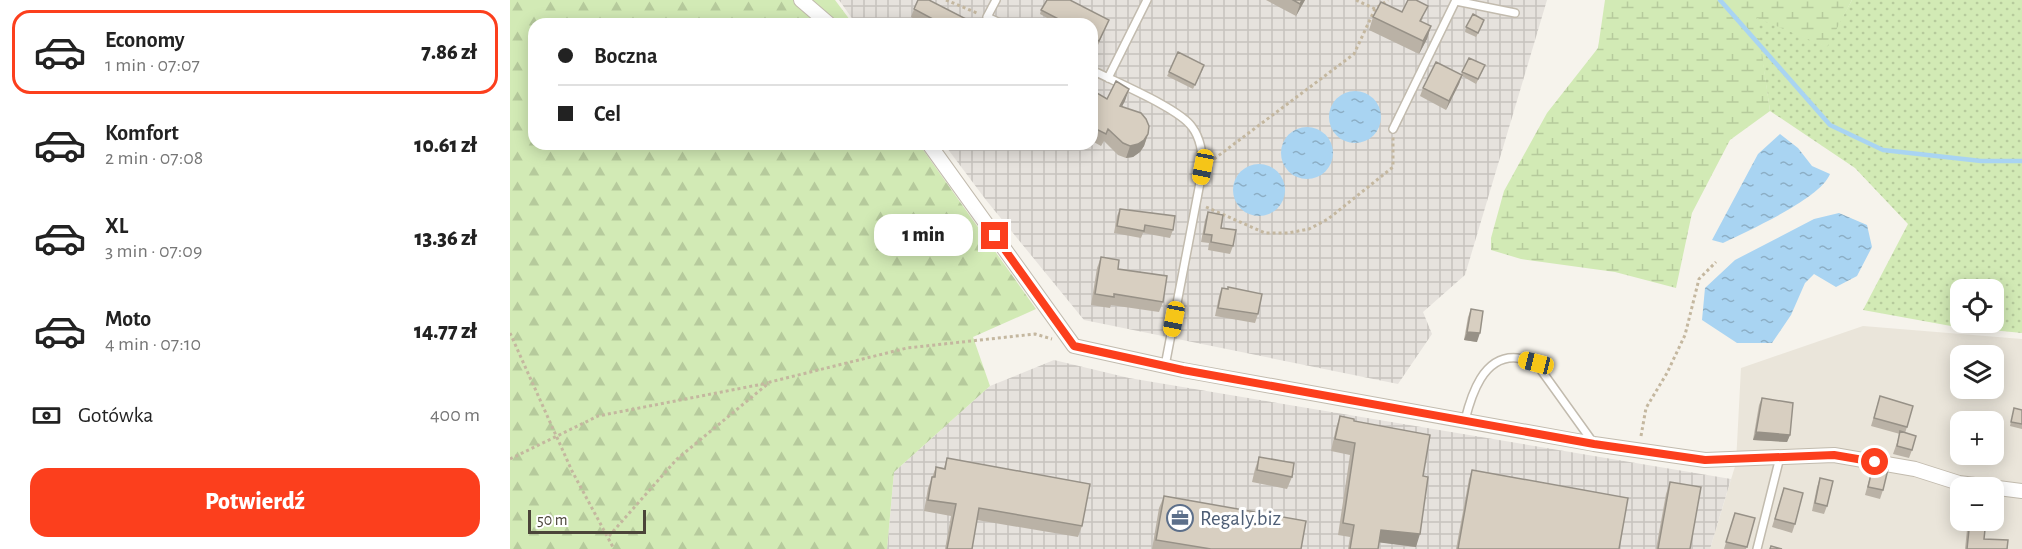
<!DOCTYPE html>
<html lang="pl">
<head>
<meta charset="utf-8">
<style>
  body { margin:0; font-family:"Alegreya Sans",sans-serif; background:#f6f6f6; color:#222; height:100vh; display:flex; flex-direction:column; font-size:22px; white-space:nowrap }
  * { box-sizing:border-box; margin:0 }
  p { font-size:20px; color:#767676 }
  .icon { flex:none; width:33px; height:33px; fill:none; stroke:currentColor; stroke-width:2; stroke-linecap:round; stroke-linejoin:round }
  .map { position:relative; flex:1; overflow:hidden }
  .details { display:flex; flex-direction:column; background:#fff; width:510px }
  .details>* { flex:none }
  .hud { position:absolute; left:18px; top:18px; width:570px; height:132px; border-radius:18px; box-shadow:0 3px 15px #0003; display:grid; align-content:center; height:132px; padding:0 30px; background:#fff }
  .controls { position:absolute; left:1440px; top:279px; display:grid; gap:12px }
  .controls a { display:grid; place-items:center; width:54px; height:54px; border-radius:12px; background:#fff; box-shadow:0 3px 15px #0003; font-size:30px }
  .scale { position:absolute; left:18px; bottom:15px; width:118px; box-sizing:border-box; padding-left:6px; border:3px solid #4b4439; border-top:0; font-size:16px; line-height:21px; white-space:nowrap; color:#4b4439; -webkit-text-stroke:4px #fff; paint-order:stroke }
  .end { position:absolute; width:27px; height:27px; margin:-14px; border:8px solid #fc3f1d; background:#fff; box-shadow:0 0 0 3px #fff }
  .from { border-radius:50% }
  .bubble { position:absolute; height:42px; border-radius:18px; background:#fff; box-shadow:0 3px 15px #0003; font-size:20px; font-weight:800; line-height:42px; text-align:center }
  .car { position:absolute; width:18px; height:36px; margin:-18px -9px; border-radius:8px; box-shadow:0 0 4px 2px #0007; background:linear-gradient(#f5c518 24%,#345 0 40%,#f5c518 0 76%,#345 0 86%,#f5c518 0) }
  .hud b { display:flex; align-items:center; gap:21px; height:57px; font-size:22px }
  .hud b+b { border-top:2px solid #e0e0e0 }
  .hud i { width:15px; height:15px; background:#222 }
  ul { padding:10px 0 0; list-style:none }
  li { display:flex; align-items:center; gap:18px; height:84px; margin:0 12px 9px; padding:0 18px; border:3px solid transparent; border-radius:18px }
  li div { flex:1 }
  li b { display:block; font-size:22px }
  li em { font-style:normal; font-weight:800 }
  li.current { border-color:#fc3f1d }
  li>.icon { width:54px; height:54px; stroke-width:1.5 }
  .pay { display:flex; align-items:center; gap:15px; height:66px; padding:0 30px; font-size:22px }
  .pay p { margin-inline-start:auto }
  .button { display:flex; gap:12px; margin-top:auto; padding:12px 30px }
  .button a { flex:1; height:69px; border-radius:18px; background:#fc3f1d; color:#fff; font-size:24px; font-weight:800; line-height:69px; text-align:center }
  main { display:flex; flex:1; min-height:0 }
  .map>svg:first-child { display:block }
  .residential { fill:#eae5da; fill-rule:evenodd }
  .industrial { fill:url(#industrial-grid) }
  .grass { fill:url(#grass-dots); fill-rule:evenodd }
  .forest { fill:url(#forest-firs) }
  .wetland { fill:url(#wetland-marsh) }
  .water { fill:url(#water-ripples) }
  .lines { fill:none; stroke-linecap:round; stroke-linejoin:round }
  .stream { stroke:#a9d4f2; stroke-width:4.5 }
  .lane-casing { stroke:#c2bbae; stroke-width:10 }
  .street-casing { stroke:#c2bbae; stroke-width:16 }
  .path { stroke:#c4b79f; stroke-width:3; stroke-dasharray:3 3; stroke-linecap:butt }
  .lane { stroke:#fff; stroke-width:7 }
  .street { stroke:#fff; stroke-width:14 }
  .wall { fill:#bab2a6 }
  .shaded-wall { fill:#979187 }
  .building { fill:#d8cfc1; stroke:#979187; stroke-width:1.5 }
  .route { stroke:#fc3f1d; stroke-width:8 }
  .labels { text-anchor:middle; stroke-width:6; stroke-linejoin:round; paint-order:stroke }
  .service-label { font-size:21px; fill:#4e5e75; stroke:#fff; text-anchor:start }
</style>
</head>
<body>
<main>
<section class="details">
<ul>
<li class="current"><svg class="icon" aria-label="car" viewBox="0 0 24 24"><path d="M5 17H2v-5l4-1 3-4h7l3 4 3 1v5h-3M9 17h6M6 11h13"/><circle cx="7" cy="17" r="2"/><circle cx="17" cy="17" r="2"/></svg><div><b>Economy</b><p>1 min · 07:07</p></div><em>7.86 zł</em></li>
<li><svg class="icon" aria-label="car" viewBox="0 0 24 24"><path d="M5 17H2v-5l4-1 3-4h7l3 4 3 1v5h-3M9 17h6M6 11h13"/><circle cx="7" cy="17" r="2"/><circle cx="17" cy="17" r="2"/></svg><div><b>Komfort</b><p>2 min · 07:08</p></div><em>10.61 zł</em></li>
<li><svg class="icon" aria-label="car" viewBox="0 0 24 24"><path d="M5 17H2v-5l4-1 3-4h7l3 4 3 1v5h-3M9 17h6M6 11h13"/><circle cx="7" cy="17" r="2"/><circle cx="17" cy="17" r="2"/></svg><div><b>XL</b><p>3 min · 07:09</p></div><em>13.36 zł</em></li>
<li><svg class="icon" aria-label="car" viewBox="0 0 24 24"><path d="M5 17H2v-5l4-1 3-4h7l3 4 3 1v5h-3M9 17h6M6 11h13"/><circle cx="7" cy="17" r="2"/><circle cx="17" cy="17" r="2"/></svg><div><b>Moto</b><p>4 min · 07:10</p></div><em>14.77 zł</em></li>
</ul>
<div class="pay"><svg class="icon" aria-label="cash" viewBox="0 0 24 24"><path d="M3 7h18v10H3z"/><circle cx="12" cy="12" r="2"/></svg>Gotówka<p>400 m</p></div>
<div class="button"><a>Potwierdź</a></div>
</section>
<div class="map">
<svg width="1512" height="549" viewBox="0 0 1512 549">
  <defs>
    <pattern id="industrial-grid" width="8" height="8" patternUnits="userSpaceOnUse" patternTransform="scale(1.5)"><rect width="8" height="8" fill="#e6e2dd"/><path d="M0 4h8M4 0v8" fill="none" stroke="#c7c3be"/></pattern>
    <pattern id="grass-dots" width="8" height="8" patternUnits="userSpaceOnUse" patternTransform="scale(1.5)"><rect width="8" height="8" fill="#d2eab5"/><path d="M2 2h.1M6 6h.1" fill="none" stroke="#b6ca9c" stroke-width="1.8" stroke-linecap="round"/></pattern>
    <pattern id="forest-firs" width="22" height="20" patternUnits="userSpaceOnUse" patternTransform="scale(1.5)"><rect width="22" height="20" fill="#d2eab5"/><path d="M5 1l3.5 6h-7zM16 11l3.5 6h-7z" fill="#b6ca9c"/></pattern>
    <pattern id="wetland-marsh" width="20" height="14" patternUnits="userSpaceOnUse" patternTransform="scale(1.5)"><rect width="20" height="14" fill="#d2eab5"/><path d="M1 5h8M5 5V1M11 12h8M15 12V8" fill="none" stroke="#b6ca9c"/></pattern>
    <pattern id="water-ripples" width="26" height="14" patternUnits="userSpaceOnUse" patternTransform="scale(1.5)"><rect width="26" height="14" fill="#a9d4f2"/><path d="M2 4q2-2 4 0t4 0M15 11q2-2 4 0t4 0" fill="none" stroke="#8caec5"/></pattern>
  </defs>
  <rect width="100%" height="100%" fill="#f6f3ec"/>
  <path class="residential" d="M1353,326L1512,339V549H1200L1226,463L1231,368ZM1450,356H1484V388H1450ZM1450,422H1484V454H1450ZM1450,488H1484V520H1450Z"/>
  <path class="industrial" d="M329,0H1037L955,275L913,312L922,334L888,384L574,320L476,200L434,144H582V24H346Z
    M544,360L619,378L1221,479L1200,549H377L384,472L480,386Z"/>
  <path class="grass" d="M1342,0H1512V333L1441,326L1353,310L1398,224L1345,168L1260,111L1246,17L1316,46ZM1450,290H1484V322H1450Z"/>
  <path class="forest" d="M0,0H325L343,24H24V144H409L526,309L463,337L480,386L384,472L377,549H0Z"/>
  <path class="wetland" d="M1095,0H1342L1317,47L1247,18L1260,111L1220,140L1182,213L1166,288L1105,272L1011,259L981,250V238L994,191L1037,113L1088,48Z"/>
  <path class="water" d="M819 117a26 26 0 1 1 52 0a26 26 0 1 1-52 0Z
    M771 153a26 26 0 1 1 52 0a26 26 0 1 1-52 0Z
    M1270,134L1288,148L1302,166L1320,174C1310,199 1239,230 1213,243L1202,240L1248,154Z
    M723 190a26 26 0 1 1 52 0a26 26 0 1 1-52 0Z
    M1329,213L1357,225L1362,247L1347,276L1326,287L1304,274L1295,283L1281,315L1262,343H1227L1192,320L1195,288L1225,260L1304,219Z"/>
  <g class="lines">
    <path class="stream" d="M1210,0L1320,125L1373,150L1471,161H1512"/>
    <defs>
      <path id="lane" d="M486,0L477,17L492,24
        M946,1L1005,13
        M582,70C605,82 669,108 682,127C691,139 692,153 693,167L655,366
        M598,78L637,0
        M883,129L946,0
        M955,420C961,396 973,355 1007,358C1013,359 1019,361 1026,363L1082,441
        M1247,549L1270,457"/>
      <path id="street" d="M291,0L319,24
        M419,144L564,346L673,370L1084,444L1195,460L1324,455L1405,469L1449,483L1512,491"/>
    </defs>
    <use href="#lane" class="lane-casing"/>
    <use href="#street" class="street-casing"/>
    <path class="path" d="M436,0L467,13
      M846,0L865,9
      M704,159L844,54L865,9L878,0
      M696,207L755,233H778L799,229L818,219L883,167V137
      M0,333L62,471L104,549
      M1131,436L1136,408L1157,373L1175,335L1189,279L1206,262
      M0,459L88,416L258,383
      M99,536L167,459L260,382L397,348L525,334L542,339"/>
    <use href="#lane" class="lane"/>
    <use href="#street" class="street"/>
  </g>
  <path class="wall" d="M756,0H795L786,16Z
    M404,9L461,24H413L401,17Z
    M531,10L599,20L588,45L582,42V24H548L530,14Z
    M892,12L913,18L911,22L921,26L917,39L909,54L859,30L863,17Z
    M973,24L966,37L955,32L956,27Z
    M693,69L683,89L657,76L659,72Z
    M973,70L966,84L952,76L949,84L936,110L910,96L913,88L951,75L952,72Z
    M619,89L612,107L638,134L634,146L630,152L623,157L616,158L608,155L594,141L591,146L582,141V90L597,99Z
    M610,209L663,230L660,238L633,233L631,238L604,233L607,216Z
    M698,212L711,228L723,246L720,254L698,250L699,243L691,242L695,220Z
    M591,257L653,302L649,312L601,305L600,308L581,305L587,268Z
    M712,288L748,314L745,323L705,316L709,296Z
    M961,309L967,342L954,340L958,317Z
    M1370,396L1397,427L1395,433L1402,450L1399,458L1383,454L1390,434L1361,426Z
    M1252,398L1280,435L1277,442L1243,440L1249,405Z
    M1504,408L1512,410V429L1500,426Z
    M830,416L844,421L913,476L906,547L869,542L868,549H838L840,537L828,535L840,455L821,451L826,428Z
    M749,457L782,477L777,489L742,482L745,469Z
    M437,458L572,526L568,537L467,520L462,549H435L441,516L414,511L418,488L426,467L434,468Z
    M1364,462L1373,490L1370,499L1355,495Z
    M962,470L1109,549H946L959,479Z
    M1310,478L1317,506L1314,514L1302,511L1307,487Z
    M1160,482L1180,549H1146L1156,494Z
    M1274,488L1285,524L1282,533L1262,527Z
    M654,496L791,549H642L649,508Z
    M1225,513L1245,518L1236,549H1214Z
    M1458,520H1476L1474,539L1497,549H1455Z"/>
  <path class="shaded-wall" d="M792,0H795L786,16L790,4Z
    M921,26L917,39L909,54L913,41Z
    M952,75L949,84L936,110L939,101Z
    M619,89L615,101L605,119L610,106Z
    M582,118L586,119L582,128Z
    M638,134L634,146L630,152L623,157L616,158L620,146Z
    M957,332L970,333L967,342L954,340Z
    M1246,432L1280,435L1277,442L1243,440Z
    M871,530L910,534L906,547L866,542Z"/>
  <path class="building" d="M408,0H419L462,22L461,24H432L404,9Z
    M537,0H560L599,20L589,41L582,37V24H558L531,10Z
    M783,0H792L790,4Z
    M898,0H906L918,6L910,21L921,26L913,41L863,17L871,2L892,12Z
    M963,14L974,20L968,33L956,27Z
    M668,52L694,65L685,85L659,72Z
    M959,58L975,65L968,79L952,72Z
    M926,62L952,75L939,101L913,88Z
    M606,81L619,89L610,106L631,113L636,119L639,126L638,134L634,140L628,144L620,146L613,143L598,129L596,134L582,127L586,119L582,118V90L597,99Z
    M610,209L665,216L663,230L635,225L634,231L607,226Z
    M698,212L713,215L711,228L726,230L723,246L701,242L702,235L694,234Z
    M591,257L609,260L608,269L657,276L653,302L604,294V297L585,294Z
    M718,287L752,294L748,314L708,308L712,288L718,289Z
    M961,309L973,311L970,333L957,332Z
    M1370,396L1403,406L1397,427L1364,418Z
    M1252,398L1283,403L1280,435L1246,432Z
    M1504,408L1512,410V424L1501,422Z
    M830,416L844,419V421L920,435L913,476L918,477L910,534L871,530L868,549H840L844,525L833,523L845,443L825,439Z
    M1390,431L1406,436L1402,450L1387,446Z
    M749,457L784,463L782,477L747,470Z
    M437,458L580,484L572,526L469,508L462,549H437L446,504L418,500L422,477H425L426,467L435,469Z
    M1364,462L1379,465L1373,490L1358,487Z
    M962,470L1118,498L1109,549H948Z
    M1310,478L1323,481L1317,506L1305,503Z
    M1160,482L1191,487L1180,549H1148Z
    M1274,488L1293,493L1285,524L1265,519Z
    M654,496L796,521L791,549H701L646,540Z
    M1225,513L1245,518L1237,547L1216,542Z
    M1460,520H1476L1474,539L1498,540L1497,549H1457Z
    M1261,546L1272,549H1260Z"/>
  <g class="lines">
    <path class="route" d="M485,236L564,346L673,370L1084,444L1195,460L1324,455L1365,462"/>
  </g>
  <defs>
    <symbol id="office-ring" viewBox="-11 -11 22 22"><circle r="9.5" fill="#fff" stroke="#5c6f8a" stroke-width="1.5"/><path d="M-6-3h4V-5.5h4V-3h4V5H-6ZM-1-4.5V-3h2v-1.5ZM-6 0V1H6V0Z" fill="#5c6f8a"/></symbol>
  </defs>
  <g fill-rule="evenodd">
    <use href="#office-ring" x="655" y="503" width="30" height="30"/>
  </g>
  <g class="labels">
    <g class="service-label">
      <text x="690" y="525">Regaly.biz</text>
    </g>
  </g>
</svg>
<div class="controls">
<a><svg class="icon" aria-label="locate" viewBox="0 0 24 24"><circle cx="12" cy="12" r="6"/><path d="M12 2v4M12 18v4M2 12h4M18 12h4"/></svg></a>
<a><svg class="icon" aria-label="layers" viewBox="0 0 24 24"><path d="M12 4l9 5-9 5-9-5zM3 14l9 5 9-5"/></svg></a>
<a>+</a>
<a>−</a>
</div>
<div class="scale">50 m</div>
<i class="end from" style="left:1365px;top:462px"></i>
<i class="end" style="left:485px;top:236px"></i>
<div class="bubble" style="left:364px;top:214px;width:99px">1 min</div>
<i class="car" style="left:693px;top:167px;rotate:191deg"></i>
<i class="car" style="left:664px;top:319px;rotate:191deg"></i>
<i class="car" style="left:1026px;top:363px;rotate:284deg"></i>
<div class="hud">
<b><i class="from"></i>Boczna</b>
<b><i></i>Cel</b>
</div>
</div>
</main>
</body>
</html>
